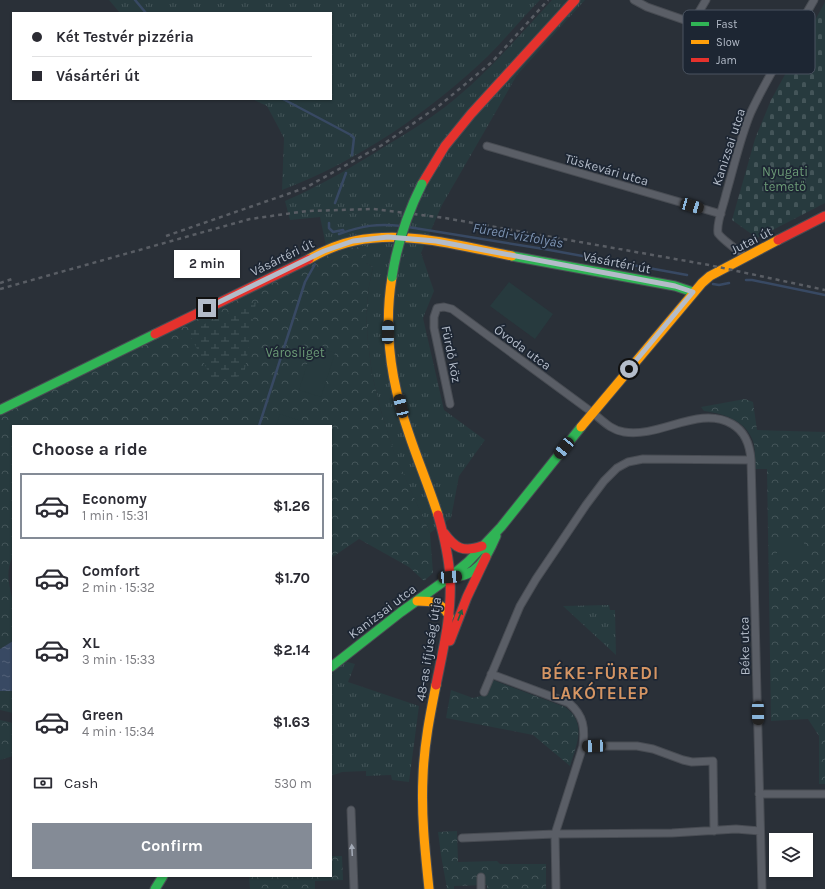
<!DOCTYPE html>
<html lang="en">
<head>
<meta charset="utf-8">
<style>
  body { margin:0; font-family:Karla,sans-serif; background:#f7f7f7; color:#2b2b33; height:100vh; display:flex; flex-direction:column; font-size:15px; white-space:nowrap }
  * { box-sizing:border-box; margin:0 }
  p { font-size:13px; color:#7c7c81 }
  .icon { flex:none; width:22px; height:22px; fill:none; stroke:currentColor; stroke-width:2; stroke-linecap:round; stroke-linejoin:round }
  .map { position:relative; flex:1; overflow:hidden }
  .details { position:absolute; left:12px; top:425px; width:320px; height:452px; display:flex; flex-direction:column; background:#fff; border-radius:0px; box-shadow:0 1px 3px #0004 }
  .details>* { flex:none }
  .banner { position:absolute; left:12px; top:12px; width:320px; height:88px; border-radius:0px; box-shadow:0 1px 3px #0004; display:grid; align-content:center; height:88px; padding:0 20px; background:#fff }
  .fabs { position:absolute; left:769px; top:833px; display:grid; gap:8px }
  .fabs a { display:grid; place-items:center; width:44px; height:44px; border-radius:0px; background:#fff; box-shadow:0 1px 3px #0004; font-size:20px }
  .end { position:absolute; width:18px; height:18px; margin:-9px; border:5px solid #b4bcc9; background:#111; box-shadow:0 0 0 2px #111 }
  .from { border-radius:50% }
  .bubble { position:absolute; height:28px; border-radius:0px; background:#fff; box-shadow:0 1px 3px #0004; font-size:13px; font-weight:700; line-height:28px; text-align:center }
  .car { position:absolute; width:12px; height:24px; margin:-12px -6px; border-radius:5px; box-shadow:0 0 3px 1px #0007; background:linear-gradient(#222 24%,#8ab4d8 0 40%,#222 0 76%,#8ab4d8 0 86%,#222 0) }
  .banner b { display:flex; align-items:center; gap:14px; height:38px; font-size:15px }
  .banner b+b { border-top:1px solid #e1e1e2 }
  .banner i { width:10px; height:10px; background:#2b2b33 }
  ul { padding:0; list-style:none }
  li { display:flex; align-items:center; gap:12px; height:66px; margin:0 8px 6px; padding:0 12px; border:2px solid transparent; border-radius:0px }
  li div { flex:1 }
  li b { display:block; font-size:15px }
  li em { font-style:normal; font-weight:700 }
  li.current { border-color:#848b96 }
  li>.icon { width:36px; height:36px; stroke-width:1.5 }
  h2 { padding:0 20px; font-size:18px; line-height:48px }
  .pay { display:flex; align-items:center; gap:10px; height:44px; padding:0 20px; font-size:15px }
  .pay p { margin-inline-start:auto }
  .button { display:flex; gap:8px; margin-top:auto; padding:8px 20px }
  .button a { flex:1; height:46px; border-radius:0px; background:#848b96; color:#fff; font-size:16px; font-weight:700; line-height:46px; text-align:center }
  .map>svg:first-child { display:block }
  .grass { fill:url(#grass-tufts) }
  .forest { fill:url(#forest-crowns) }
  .wetland { fill:url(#wetland-marsh) }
  .cemetery { fill:url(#cemetery-stones) }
  .pitch { fill:#273a3e }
  .water { fill:url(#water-ripples) }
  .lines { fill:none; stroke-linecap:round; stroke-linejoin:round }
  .stream { stroke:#384963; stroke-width:2.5 }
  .street-casing { stroke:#484c53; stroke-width:9 }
  .fast-casing { stroke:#484c53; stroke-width:11 }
  .slow-casing { stroke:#484c53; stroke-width:11 }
  .jam-casing { stroke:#484c53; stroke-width:11 }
  .street { stroke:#5a5e66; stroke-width:7 }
  .fast { stroke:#30b455; stroke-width:9 }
  .slow { stroke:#ff9f0a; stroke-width:9 }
  .jam { stroke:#e5322d; stroke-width:9 }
  .rail { stroke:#595d64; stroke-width:2.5; stroke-dasharray:4 4; stroke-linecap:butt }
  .fast-bridge-casing { stroke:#484c55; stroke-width:11; stroke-linecap:butt }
  .fast-bridge { stroke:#30b455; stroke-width:9 }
  .oneway { fill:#255f41 }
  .oneway2 { fill:#a2a9b5 }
  .route { stroke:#b4bcc9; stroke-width:5 }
  .labels { text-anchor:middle; stroke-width:3.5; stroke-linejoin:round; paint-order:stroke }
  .street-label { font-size:13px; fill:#b4bcc9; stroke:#1d2633 }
  .park-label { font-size:13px; fill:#6b9a76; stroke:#1d2633 }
  .water-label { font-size:14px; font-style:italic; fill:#7c92b1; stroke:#1d2633 }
  .district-label { font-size:17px; font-weight:bold; letter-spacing:1px; fill:#d59563; stroke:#1d2633 }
  .key { fill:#1d2633; stroke:#4a5360; stroke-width:1 }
  .key-label { font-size:11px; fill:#b4bcc9 }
</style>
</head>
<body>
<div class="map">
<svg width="825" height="889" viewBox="0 0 825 889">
  <defs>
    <pattern id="grass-tufts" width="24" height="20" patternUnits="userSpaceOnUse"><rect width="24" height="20" fill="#273a3e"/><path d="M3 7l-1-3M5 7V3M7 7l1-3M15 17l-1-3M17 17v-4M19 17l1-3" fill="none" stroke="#445559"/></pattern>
    <pattern id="forest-crowns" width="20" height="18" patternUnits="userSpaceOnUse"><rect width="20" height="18" fill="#273a3e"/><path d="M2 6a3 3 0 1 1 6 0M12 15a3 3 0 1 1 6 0" fill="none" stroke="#445559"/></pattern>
    <pattern id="wetland-marsh" width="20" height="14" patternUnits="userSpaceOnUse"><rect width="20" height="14" fill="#273a3e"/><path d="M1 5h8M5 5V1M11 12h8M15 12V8" fill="none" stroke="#445559"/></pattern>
    <pattern id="cemetery-stones" width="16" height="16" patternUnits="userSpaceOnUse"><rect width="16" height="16" fill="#273a3e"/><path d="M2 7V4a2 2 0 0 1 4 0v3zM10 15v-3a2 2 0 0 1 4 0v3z" fill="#445559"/></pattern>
    <pattern id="water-ripples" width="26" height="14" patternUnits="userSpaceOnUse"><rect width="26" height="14" fill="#384963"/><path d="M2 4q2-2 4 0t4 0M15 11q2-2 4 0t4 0" fill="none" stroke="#526178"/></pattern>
  </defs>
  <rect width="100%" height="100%" fill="#2a3038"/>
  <path class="grass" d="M109,0H540C522,18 506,38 488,56C429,112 359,161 282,190L284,138L267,106L252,99H331V13H120Z
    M552,0H585L517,75L442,205L421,253L434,291L423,318L444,410L485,440L459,476L451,518L430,533L395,456L381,411L372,374L368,343L366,315L369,286L373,267L366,263V246L351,248L328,255L320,217L290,220L285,201C320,186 352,167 384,147C404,135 425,122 445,107C485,76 518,37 552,0Z
    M609,605L610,610H615L616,655L563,606Z
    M344,661L355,664L348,682L419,706L409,782L392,780L391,775L366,776V771L342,772L331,776V673Z"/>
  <path class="forest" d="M366,246V263L373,267L369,286L366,315L368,343L372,374L381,411L395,455L430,533L433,573L424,581L409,567L359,539L331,558V426H13V556C5,572 9,585 13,601C15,612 13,630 13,641L0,649V416L328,255L351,248Z
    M745,399L753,402L757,430L825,432V784H819V736L808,719L771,721L767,469H755C754,461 756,449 753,441C745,419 723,414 704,411L701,407Z
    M493,680L565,707C587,723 577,743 570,766L533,735L446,718L451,690L473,698L488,694Z
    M0,691H13V713L0,710Z
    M0,720L13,723V756L0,760Z
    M457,831L458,862L497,861L500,864H546V889H487V885L454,886V889H447L441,855L438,832Z
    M331,856H342L343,880L315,881V889H250L249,876H331Z"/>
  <path class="wetland" d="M256,302L244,375L214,383L188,331Z"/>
  <path class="cemetery" d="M825,2V203L757,238L732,220L755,139L771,100Z"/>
  <path class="pitch" d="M509,282L553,314L535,339L490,306Z
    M313,346L335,353L321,397L299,390Z
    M280,414L304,422L302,426H276Z
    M777,538H804V557H777Z"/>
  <path class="water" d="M13,641V691H0V649Z"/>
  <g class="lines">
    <path class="stream" d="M135,0L146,13
      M283,99L351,135L354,138L352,155
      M335,203L346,173
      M329,223V228L333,232L343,230L344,232
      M408,227L544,249L687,275
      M339,234C361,226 378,223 401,226
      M746,280H752L825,295
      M713,284L719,285L729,283
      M259,426L305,282L315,264"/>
    <defs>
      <path id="street" d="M634,0L647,7L782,54
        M693,22L706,0
        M487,146L721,214
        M746,257C740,252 720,238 718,233C716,223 724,204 726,194C734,167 740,138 751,112C769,73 793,37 814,0
        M450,404L434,328V317L437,308L444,307L452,309L593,413C603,421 611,430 624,432C660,438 699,405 732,424C746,432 750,446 751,460L762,889
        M491,674L569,703C584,716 585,728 583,746L555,834L556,889
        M484,692L520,606L536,579L586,505L604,481L617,468L628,462L643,459L751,460
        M583,746H637L653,749L683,760L692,762L713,761L714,831
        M759,794H825
        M351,810L354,889
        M462,838L555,834L672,833L736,829L760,831
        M481,877V889"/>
      <path id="fast" d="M512,256L675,286L693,292
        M0,410L155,334
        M450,577C478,577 486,559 496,536
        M331,667L401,612L450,577L468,562L501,527L581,427
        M155,889L163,876"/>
      <path id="slow" d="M309,259C323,251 339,244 354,241C407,230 461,246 512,256
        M392,277C383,331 391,383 409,434C418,461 429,487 438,515
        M581,427L702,283L710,276L778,240
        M417,601C432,601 441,601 449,616
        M429,889C425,851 421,814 423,776C424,745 430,715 436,685"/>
      <path id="jam" d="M422,184L445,146L471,114L575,0
        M778,240L825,216
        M155,334L309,259
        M444,533C455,548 463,553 482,546
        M450,641L467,597L486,557
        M436,685C443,650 452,614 450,578C449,557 444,536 438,515"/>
    </defs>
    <use href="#street" class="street-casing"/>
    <use href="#fast" class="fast-casing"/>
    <use href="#slow" class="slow-casing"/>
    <use href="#jam" class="jam-casing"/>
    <use href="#street" class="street"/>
    <use href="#fast" class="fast"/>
    <use href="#slow" class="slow"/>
    <use href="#jam" class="jam"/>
    <path class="rail" d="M166,236L305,188L382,145L440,105L492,62L548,0
      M0,283L15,278
      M0,289L250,219L307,211L373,209L445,218L709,265L825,290"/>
    <defs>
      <path id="fast-bridge" d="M392,277C397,244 407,214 422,184"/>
    </defs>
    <use href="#fast-bridge" class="fast-bridge-casing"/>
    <use href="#fast-bridge" class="fast-bridge"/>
  </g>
  <defs><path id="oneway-solid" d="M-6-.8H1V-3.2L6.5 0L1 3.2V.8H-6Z"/></defs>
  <use class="oneway" href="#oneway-solid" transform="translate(460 615) rotate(-69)"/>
  <use class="oneway2" href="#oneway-solid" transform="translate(352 850) rotate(-93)"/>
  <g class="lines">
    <path class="route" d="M207,308L324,251L353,241L388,237L436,241L675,286L693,292L629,369"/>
  </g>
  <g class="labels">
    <g class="street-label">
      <text transform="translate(728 147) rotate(-72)" y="5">Kanizsai utca</text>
      <text transform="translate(607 169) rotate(16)" y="5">Tüskevári utca</text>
      <text transform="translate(751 240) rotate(-27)" y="5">Jutai út</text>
      <text transform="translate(282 257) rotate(-26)" y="5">Vásártéri út</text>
      <text transform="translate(617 262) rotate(11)" y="5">Vásártéri út</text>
      <text transform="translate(523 347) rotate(36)" y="5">Óvoda utca</text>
      <text transform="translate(452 354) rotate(79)" y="5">Fürdő köz</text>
      <text transform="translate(382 611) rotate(-37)" y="5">Kanizsai utca</text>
      <text transform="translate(744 646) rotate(-91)" y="5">Béke utca</text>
      <text transform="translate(428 649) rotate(-81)" y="5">48-as ifjúság útja</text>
    </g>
    <g class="park-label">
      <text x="785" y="176">Nyugati<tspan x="785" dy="15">temető</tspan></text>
      <text x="295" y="357">Városliget</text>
    </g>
    <g class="water-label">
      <text transform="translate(518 235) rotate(10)" y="5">Füredi-vízfolyás</text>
    </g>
    <g class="district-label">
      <text x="600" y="679">BÉKE-FÜREDI<tspan x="600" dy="20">LAKÓTELEP</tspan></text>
    </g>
  </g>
  <rect x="683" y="10" width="132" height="64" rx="6" class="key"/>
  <rect x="691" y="22" width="18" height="4" fill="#30b455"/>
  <rect x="691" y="40" width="18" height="4" fill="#ff9f0a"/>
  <rect x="691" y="58" width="18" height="4" fill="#e5322d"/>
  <g class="key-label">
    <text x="716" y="28">Fast</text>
    <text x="716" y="46">Slow</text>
    <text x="716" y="64">Jam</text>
  </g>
</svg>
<div class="fabs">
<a><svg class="icon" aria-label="layers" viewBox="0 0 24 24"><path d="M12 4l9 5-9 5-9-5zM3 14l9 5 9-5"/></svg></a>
</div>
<i class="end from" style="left:629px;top:369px"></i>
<i class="end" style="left:207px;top:308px"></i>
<div class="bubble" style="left:174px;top:250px;width:66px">2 min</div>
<i class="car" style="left:692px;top:206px;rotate:106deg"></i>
<i class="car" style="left:388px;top:332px;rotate:1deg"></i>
<i class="car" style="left:401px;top:406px;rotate:347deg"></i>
<i class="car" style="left:564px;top:448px;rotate:219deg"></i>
<i class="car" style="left:450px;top:577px;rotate:86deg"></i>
<i class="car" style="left:758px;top:713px;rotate:179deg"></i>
<i class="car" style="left:594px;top:746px;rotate:268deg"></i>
<div class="banner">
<b><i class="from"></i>Két Testvér pizzéria</b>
<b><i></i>Vásártéri út</b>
</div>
<section class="details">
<h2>Choose a ride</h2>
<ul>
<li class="current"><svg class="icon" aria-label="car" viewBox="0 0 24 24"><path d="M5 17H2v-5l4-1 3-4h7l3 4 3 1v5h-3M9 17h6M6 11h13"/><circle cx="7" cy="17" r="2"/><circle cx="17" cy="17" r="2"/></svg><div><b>Economy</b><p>1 min · 15:31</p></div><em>$1.26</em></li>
<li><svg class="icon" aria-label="car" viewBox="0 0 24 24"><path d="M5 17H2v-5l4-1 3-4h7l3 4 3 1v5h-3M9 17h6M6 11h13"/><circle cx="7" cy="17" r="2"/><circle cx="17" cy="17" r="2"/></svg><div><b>Comfort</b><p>2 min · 15:32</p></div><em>$1.70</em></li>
<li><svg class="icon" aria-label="car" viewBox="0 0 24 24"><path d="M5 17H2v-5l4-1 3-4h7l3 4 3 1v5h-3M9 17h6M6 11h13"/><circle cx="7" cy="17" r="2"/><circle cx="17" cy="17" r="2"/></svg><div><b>XL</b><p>3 min · 15:33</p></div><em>$2.14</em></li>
<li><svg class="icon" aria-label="car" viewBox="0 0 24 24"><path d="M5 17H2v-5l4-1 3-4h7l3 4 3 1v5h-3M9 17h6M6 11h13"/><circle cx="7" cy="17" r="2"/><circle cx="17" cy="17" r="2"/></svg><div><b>Green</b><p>4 min · 15:34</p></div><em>$1.63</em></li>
</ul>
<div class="pay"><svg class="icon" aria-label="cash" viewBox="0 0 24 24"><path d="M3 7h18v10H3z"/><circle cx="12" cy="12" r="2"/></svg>Cash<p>530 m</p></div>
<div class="button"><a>Confirm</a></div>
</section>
</div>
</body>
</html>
